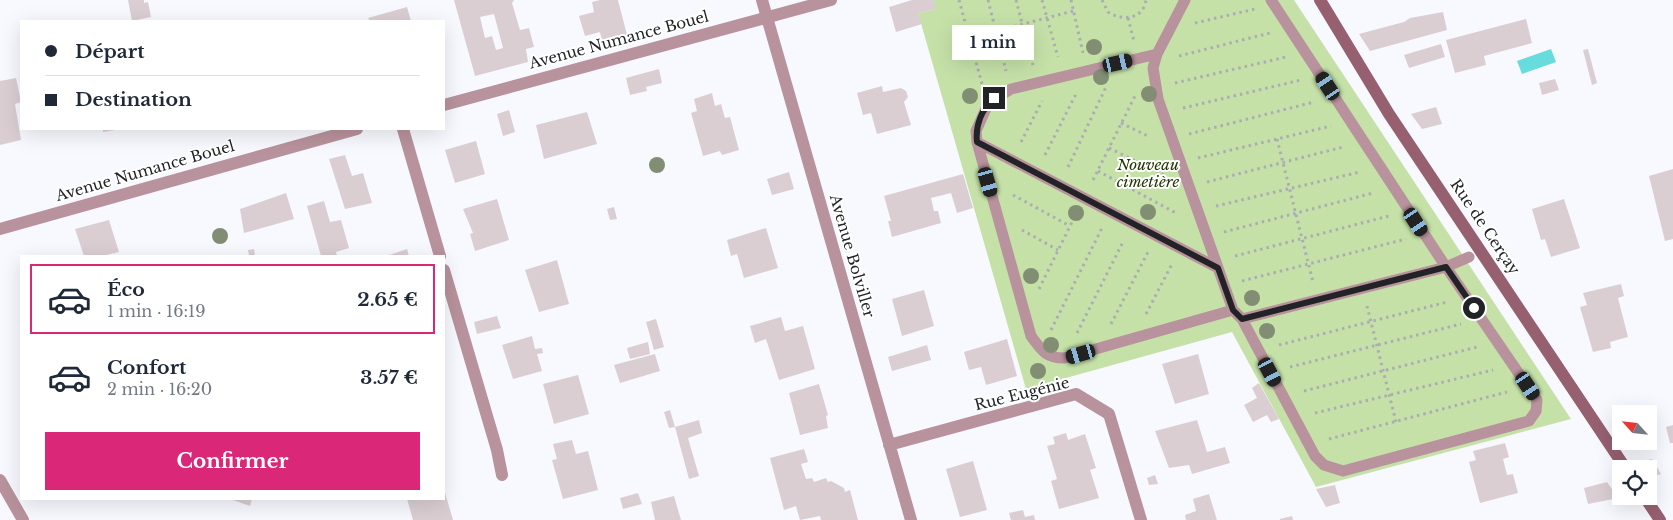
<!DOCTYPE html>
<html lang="fr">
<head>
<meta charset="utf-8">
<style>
  body { margin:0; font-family:"Libre Baskerville",serif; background:#f2f2f3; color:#1f2937; height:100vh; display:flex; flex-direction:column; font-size:19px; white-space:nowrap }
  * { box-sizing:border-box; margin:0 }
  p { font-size:16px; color:#747a83 }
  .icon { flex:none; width:28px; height:28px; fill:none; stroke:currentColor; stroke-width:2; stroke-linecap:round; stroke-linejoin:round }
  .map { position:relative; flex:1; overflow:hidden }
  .panel { position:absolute; left:20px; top:255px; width:425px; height:245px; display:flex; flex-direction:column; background:#fff; border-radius:0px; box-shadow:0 5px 20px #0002 }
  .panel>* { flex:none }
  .guide { position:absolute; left:20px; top:20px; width:425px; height:110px; border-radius:0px; box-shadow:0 5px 20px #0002; display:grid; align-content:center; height:110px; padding:0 25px; background:#fff }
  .needle { width:32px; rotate:297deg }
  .buttons { position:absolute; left:1612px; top:405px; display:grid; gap:10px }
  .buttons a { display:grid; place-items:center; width:45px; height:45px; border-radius:0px; background:#fff; box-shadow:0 5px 20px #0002; font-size:25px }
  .end { position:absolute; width:22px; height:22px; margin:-11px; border:6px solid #222326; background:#fff; box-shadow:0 0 0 2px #fff }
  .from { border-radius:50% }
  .bubble { position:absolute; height:35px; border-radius:0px; background:#fff; box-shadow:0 5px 20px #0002; font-size:16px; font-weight:700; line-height:35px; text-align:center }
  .car { position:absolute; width:15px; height:30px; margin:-15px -8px; border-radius:6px; box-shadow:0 0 4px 1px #0007; background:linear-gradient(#222 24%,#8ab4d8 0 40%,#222 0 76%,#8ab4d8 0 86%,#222 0) }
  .guide b { display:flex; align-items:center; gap:18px; height:48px; font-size:19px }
  .guide b+b { border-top:1px solid #e0e1e3 }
  .guide i { width:12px; height:12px; background:#1f2937 }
  ul { padding:9px 0 0; list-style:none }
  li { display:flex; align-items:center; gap:15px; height:70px; margin:0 10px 8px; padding:0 15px; border:2px solid transparent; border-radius:0px }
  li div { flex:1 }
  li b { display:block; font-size:19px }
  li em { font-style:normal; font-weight:700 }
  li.current { border-color:#db2777 }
  li>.icon { width:45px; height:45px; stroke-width:1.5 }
  .button { display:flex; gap:10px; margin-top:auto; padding:10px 25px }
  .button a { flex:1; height:58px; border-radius:0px; background:#db2777; color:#fff; font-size:20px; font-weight:700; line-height:58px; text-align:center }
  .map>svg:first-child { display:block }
  .green { fill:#c5e1a8 }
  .water { fill:#66dcdd }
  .building { fill:#daced3; fill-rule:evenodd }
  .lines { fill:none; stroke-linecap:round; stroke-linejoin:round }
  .path { stroke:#abadb2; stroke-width:3; stroke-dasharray:2.5 4; stroke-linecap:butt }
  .lane { stroke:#b8929c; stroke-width:11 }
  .street { stroke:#b8929c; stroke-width:12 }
  .secondary { stroke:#966070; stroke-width:12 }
  .tree { fill:#818e73 }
  .route { stroke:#222326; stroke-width:6 }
  .labels { text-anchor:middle; stroke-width:4; stroke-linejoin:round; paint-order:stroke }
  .street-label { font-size:15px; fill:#222326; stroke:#fff }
  .park-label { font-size:15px; font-style:italic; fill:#213600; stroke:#fff }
</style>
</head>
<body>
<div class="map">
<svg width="1673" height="520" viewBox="0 0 1673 520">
  <rect width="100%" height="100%" fill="#f7f9ff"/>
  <path class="green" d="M933,0H1294L1571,419L1316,487L1232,332L1026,389L918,13L935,9Z"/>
  <path class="water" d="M1551,49L1556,62L1522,74L1517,61Z"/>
  <path class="building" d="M128,0H144V3L148,2L151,17L132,21Z
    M454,0H514L512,3L520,30L529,28L534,47L526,49L528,62L475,76ZM494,14L503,48L496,50L492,36L485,38L480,17Z
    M600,0H618L627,35L602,41L600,32L585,36L579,16L594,12L592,2Z
    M912,0H933L936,9L918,13L922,24L896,32L889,7Z
    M407,7L411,21H370L368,18Z
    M1443,12L1447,30L1370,51L1359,34L1404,22L1410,18Z
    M1526,19L1532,43L1484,56L1486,65L1455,73L1446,40Z
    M1441,44L1445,57L1409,68L1404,55Z
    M1588,49L1597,83L1592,85L1583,50Z
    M659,69L662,83L646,87L647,91L630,95L626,78Z
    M16,78L21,102L15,104L21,140L0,145V81Z
    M1555,79L1559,90L1542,95L1539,83Z
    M882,86L883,92L901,88L906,91L908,97L904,102L911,125L877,134L871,113L863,115L857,93Z
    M712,93L715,106L721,104L725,118L730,117L739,150L722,155L720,151L703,156L691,113L697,111L694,99Z
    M1436,107L1442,124L1422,129L1411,114Z
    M509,110L515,132L503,136L497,114Z
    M587,112L597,144L544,159L536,125Z
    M103,129H115V130L103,132Z
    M476,141L485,174L455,183L445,150Z
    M345,155L352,176L363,173L372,203L345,209L329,159Z
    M1673,169V239L1665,241L1649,176Z
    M789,172L794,189L772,195L767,179Z
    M963,174L973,208L957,213L951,193L931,198L934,211H938L941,223L892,237L888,221H891L884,196Z
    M286,193L294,219L244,233L240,209Z
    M497,199L509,240L475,251L470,234L473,233L463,209Z
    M1564,199L1580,248L1551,257L1545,239L1541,240L1532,209Z
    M324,201L330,222L341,220L349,248L336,252L337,256H321L307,206Z
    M614,207L617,219L610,220L607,209Z
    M109,220L119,252L102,256H84L75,229Z
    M766,228L778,268L744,278L737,254L731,256L727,240Z
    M254,249L255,256H249L248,250Z
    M407,249L409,256H386Z
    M557,260L569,304L539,312L525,270Z
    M1621,284L1624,296L1618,298L1628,337L1610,342L1611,348L1593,352L1580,307L1587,305L1583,293Z
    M924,290L934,326L902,336L892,299Z
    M497,316L501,328L477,334L474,322Z
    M781,317L785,331L803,326L815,369L779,380L766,339L755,343L750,326Z
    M656,319L664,347L654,350L646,322Z
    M532,336L535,349L542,348L543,353L537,354L542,371L513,379L502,345Z
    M1007,339L1017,376L986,385L981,367L969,370L964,352Z
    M648,342L650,354L630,359L627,348Z
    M927,345L931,360L892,371L888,357Z
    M655,354L660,371L620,383L614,365Z
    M1198,354L1209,394L1175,404L1162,364Z
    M578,375L589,414L554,424L543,384Z
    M1259,383L1279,419L1271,422L1267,415L1253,422L1244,405L1257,398L1252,388Z
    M819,384L828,415L826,416L828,428L800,435L789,393Z
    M670,410L675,427L669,428L664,412Z
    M699,420L702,433L688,438L699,476L689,479L675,427Z
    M1197,420L1207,452L1225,447L1230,463L1192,474L1189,465L1169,468L1155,431Z
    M1673,425V443H1670L1666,427Z
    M1066,433L1068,440L1085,434L1096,468L1090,470L1099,498L1059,509L1051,481L1057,479L1047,446L1055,444L1053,437Z
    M572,440L576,454L588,451L598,490L563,499L552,460L557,459L553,444Z
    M1505,443L1509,457L1503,459L1507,475L1513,474L1518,493L1480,503L1469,462L1476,460L1473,451Z
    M804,449L808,462L801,464L806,479L812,478L814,482L826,478L828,482L831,481L844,488L845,492L850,490L858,520H821L820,516L800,520L796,506L784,510L770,458Z
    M1652,459L1661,474L1649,478V469H1641L1637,463Z
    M973,461L987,510L960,517L946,469Z
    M1155,475L1158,484L1149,485L1147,478Z
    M1607,482L1618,498L1588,504L1584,488Z
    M1335,485L1340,503L1326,507L1316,489Z
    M444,489L453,520H413L407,499H444Z
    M638,493L642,504L623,509L620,498Z
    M1209,494L1217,520H1186L1185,515L1196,511L1193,499Z
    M674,496L681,520H655L651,502Z
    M230,499H252L250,506Z
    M1023,510L1025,517L1034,515L1035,520H1011L1009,513Z
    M1292,516L1293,520H1280V519Z"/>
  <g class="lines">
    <path class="path" d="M959,0L982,84
      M988,0L1006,71
      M1016,0L1033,65
      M1042,0L1058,57
      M1071,0L1083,53
      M1102,0L1108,12C1122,21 1143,20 1146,0
      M1128,18L1134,41
      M1195,23L1255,9
      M970,38L1073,11
      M1179,56L1270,33
      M1175,83L1286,57
      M1183,108L1301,80
      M1121,123L1150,137
      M1189,134L1314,102
      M1277,139L1313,282
      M1021,142L1042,101
      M1109,148L1164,175
      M1045,155L1076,94
      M1198,158L1331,126
      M1068,167L1106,87
      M1098,171L1176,213
      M1093,180L1136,94
      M1207,182L1343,147
      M1013,195L1070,226
      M1216,206L1360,172
      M1022,230L1058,250
      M1224,232L1373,193
      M1235,256L1389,216
      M1242,281L1406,239
      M1039,289L1076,214
      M1367,306L1396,422
      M1146,314L1172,264
      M1111,324L1148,252
      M1051,330L1102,228
      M1077,333L1124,240
      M1279,345L1447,302
      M1290,367L1461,324
      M1304,391L1477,347
      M1315,413L1493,370
      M1329,439L1507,392"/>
    <path class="lane" d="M1185,0L1157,54L1011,89L988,104L976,131L977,142L1031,336C1042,351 1046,358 1064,358L1233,310L1242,319L1315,456L1324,465L1343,471L1529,421L1536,411L1537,400L1446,267L1271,0
      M1157,54L1153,68L1158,99L1233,310
      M977,142L1218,268
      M1242,319L1446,267L1469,257"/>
    <path class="street" d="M762,0L911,520
      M444,105L831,0
      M403,129L440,256
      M0,229L357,129
      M444,270L497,450L502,475
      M889,445L1076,394L1109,414L1141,520
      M0,480L23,520"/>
    <path class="secondary" d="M1320,0L1389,114L1626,469
      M1644,496L1660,520"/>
  </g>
  <g class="tree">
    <circle cx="1094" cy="47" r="8"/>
    <circle cx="1101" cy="77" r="8"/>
    <circle cx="1149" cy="94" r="8"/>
    <circle cx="970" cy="96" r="8"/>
    <circle cx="657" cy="165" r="8"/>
    <circle cx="1148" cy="212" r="8"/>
    <circle cx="1076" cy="213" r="8"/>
    <circle cx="220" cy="236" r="8"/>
    <circle cx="1031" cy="276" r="8"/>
    <circle cx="1252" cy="298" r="8"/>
    <circle cx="1267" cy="331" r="8"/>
    <circle cx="1051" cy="345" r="8"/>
    <circle cx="1038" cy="371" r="8"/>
  </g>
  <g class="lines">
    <path class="route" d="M994,98C982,109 975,125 977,142L1218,268L1233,310L1242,319L1446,267L1474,308"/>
  </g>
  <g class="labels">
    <g class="street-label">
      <text transform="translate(619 40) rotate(-15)" y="5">Avenue Numance Bouel</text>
      <text transform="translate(145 171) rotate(-16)" y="5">Avenue Numance Bouel</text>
      <text transform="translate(1485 227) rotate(56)" y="5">Rue de Cerçay</text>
      <text transform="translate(852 256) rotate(74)" y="5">Avenue Bolviller</text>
      <text transform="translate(1022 394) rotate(-14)" y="5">Rue Eugénie</text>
    </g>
    <g class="park-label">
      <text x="1148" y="170">Nouveau<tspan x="1148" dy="17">cimetière</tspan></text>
    </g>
  </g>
</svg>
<div class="buttons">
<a><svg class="needle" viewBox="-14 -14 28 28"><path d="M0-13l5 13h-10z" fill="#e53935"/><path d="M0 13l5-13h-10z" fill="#747a83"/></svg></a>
<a><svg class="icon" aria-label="locate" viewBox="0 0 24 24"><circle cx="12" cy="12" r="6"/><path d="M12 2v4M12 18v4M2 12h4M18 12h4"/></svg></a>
</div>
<i class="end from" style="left:1474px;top:308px"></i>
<i class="end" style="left:994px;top:98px"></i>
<div class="bubble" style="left:952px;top:25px;width:82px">1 min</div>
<i class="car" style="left:1118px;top:63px;rotate:77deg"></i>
<i class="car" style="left:1328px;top:86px;rotate:327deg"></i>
<i class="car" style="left:988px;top:182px;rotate:164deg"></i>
<i class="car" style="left:1416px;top:222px;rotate:147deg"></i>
<i class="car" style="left:1081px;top:354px;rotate:254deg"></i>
<i class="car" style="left:1270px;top:372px;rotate:152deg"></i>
<i class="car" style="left:1528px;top:386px;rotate:146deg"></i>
<div class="guide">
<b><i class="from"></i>Départ</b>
<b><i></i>Destination</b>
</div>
<section class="panel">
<ul>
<li class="current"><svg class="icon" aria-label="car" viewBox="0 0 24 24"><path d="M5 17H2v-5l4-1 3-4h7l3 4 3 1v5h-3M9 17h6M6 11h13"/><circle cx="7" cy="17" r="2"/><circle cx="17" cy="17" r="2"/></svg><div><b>Éco</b><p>1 min · 16:19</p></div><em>2.65 €</em></li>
<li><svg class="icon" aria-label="car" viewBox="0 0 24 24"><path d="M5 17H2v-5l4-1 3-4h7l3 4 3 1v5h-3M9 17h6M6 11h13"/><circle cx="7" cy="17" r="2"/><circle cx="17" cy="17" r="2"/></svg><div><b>Confort</b><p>2 min · 16:20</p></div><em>3.57 €</em></li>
</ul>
<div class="button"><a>Confirmer</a></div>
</section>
</div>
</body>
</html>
